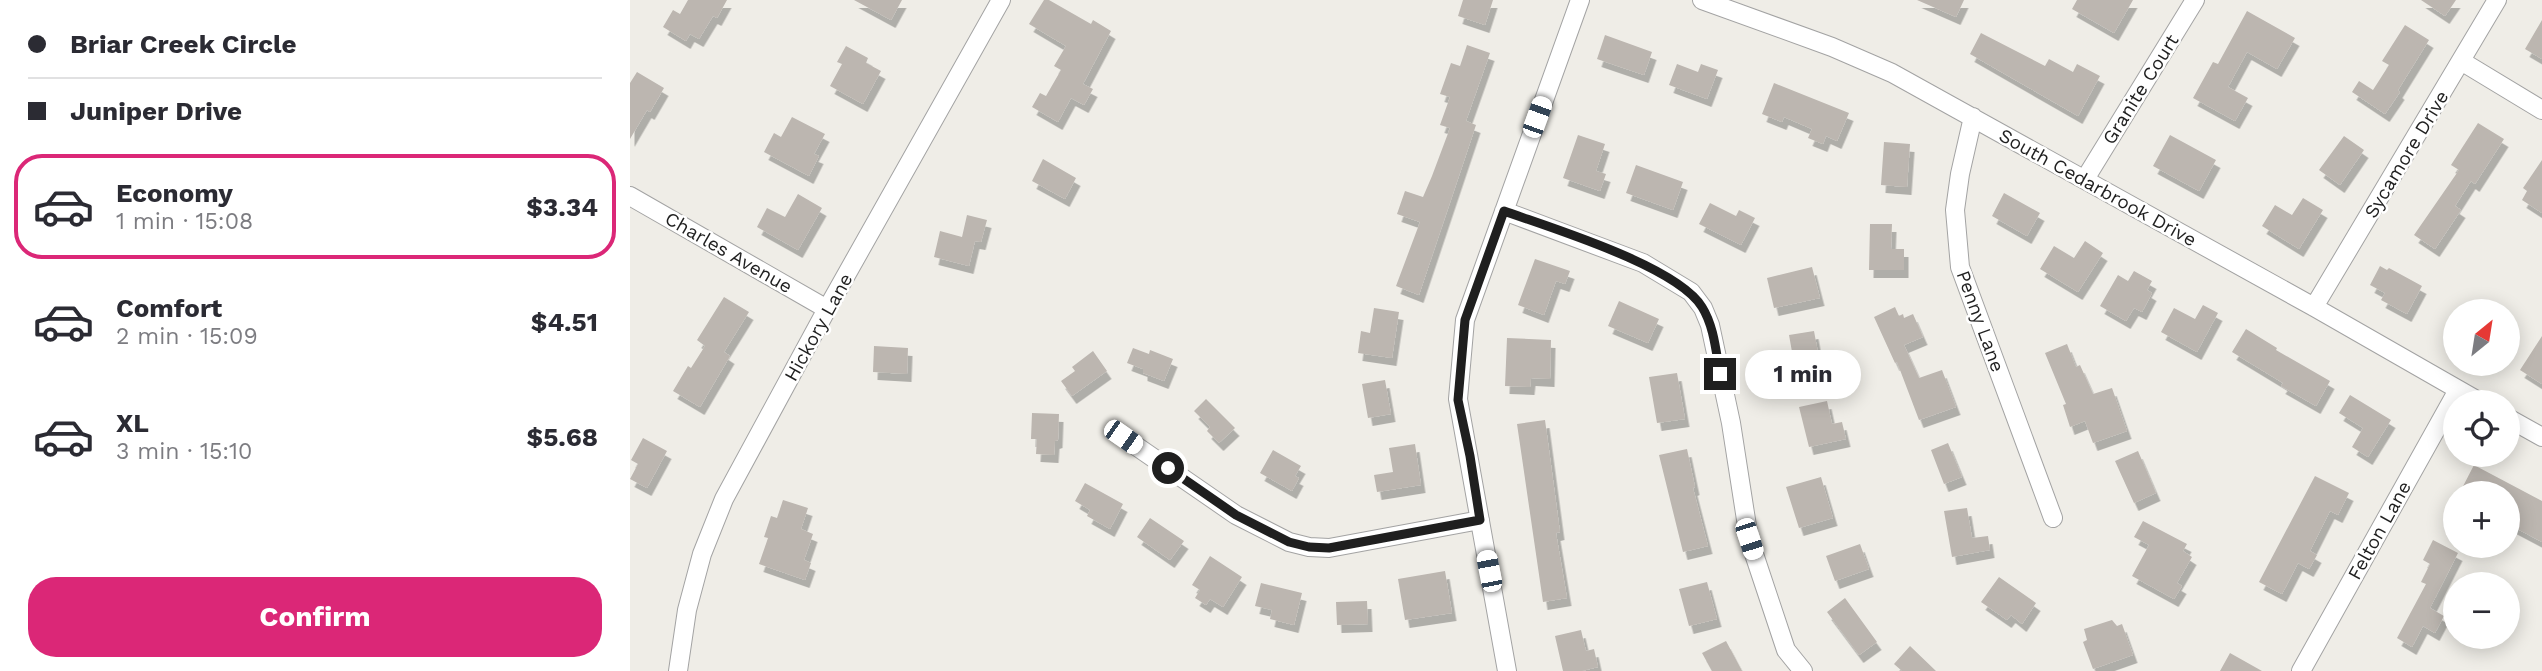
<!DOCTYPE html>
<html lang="en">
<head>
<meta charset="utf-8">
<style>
  body { margin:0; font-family:"Work Sans",sans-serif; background:#f7f7f7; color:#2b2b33; height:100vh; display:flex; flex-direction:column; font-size:26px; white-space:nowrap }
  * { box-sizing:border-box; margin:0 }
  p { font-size:23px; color:#7c7c81 }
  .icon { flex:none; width:38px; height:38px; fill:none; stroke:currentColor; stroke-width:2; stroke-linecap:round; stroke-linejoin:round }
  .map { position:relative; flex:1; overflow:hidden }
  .side { display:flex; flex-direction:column; background:#fff; width:630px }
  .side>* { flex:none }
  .guide { display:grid; align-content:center; height:154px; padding:0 28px; background:#fff }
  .needle { width:46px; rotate:30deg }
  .fabs { position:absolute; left:1813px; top:299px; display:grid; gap:14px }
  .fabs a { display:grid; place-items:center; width:77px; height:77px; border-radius:50%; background:#fff; box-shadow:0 4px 18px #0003; font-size:35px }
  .end { position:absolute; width:32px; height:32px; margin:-16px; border:9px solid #1f1f1f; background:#fff; box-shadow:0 0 0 4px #fff }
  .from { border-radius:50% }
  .bubble { position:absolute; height:49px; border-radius:24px; background:#fff; box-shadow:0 4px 18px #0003; font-size:23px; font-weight:700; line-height:49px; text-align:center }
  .car { position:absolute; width:21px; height:42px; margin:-21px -10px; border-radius:9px; box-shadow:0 0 5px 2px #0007; background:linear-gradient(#fff 24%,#345 0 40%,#fff 0 76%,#345 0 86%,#fff 0) }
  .guide b { display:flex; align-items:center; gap:24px; height:66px; font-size:26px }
  .guide b+b { border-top:2px solid #e1e1e2 }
  .guide i { width:18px; height:18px; background:#2b2b33 }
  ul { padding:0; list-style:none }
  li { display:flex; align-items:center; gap:21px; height:105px; margin:0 14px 10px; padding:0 14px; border:4px solid transparent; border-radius:28px }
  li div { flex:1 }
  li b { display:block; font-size:26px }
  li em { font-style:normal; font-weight:700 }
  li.active { border-color:#db2777 }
  li>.icon { width:63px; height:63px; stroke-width:1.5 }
  .action { display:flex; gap:14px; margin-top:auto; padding:14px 28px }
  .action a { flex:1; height:80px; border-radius:28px; background:#db2777; color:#fff; font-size:28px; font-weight:700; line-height:80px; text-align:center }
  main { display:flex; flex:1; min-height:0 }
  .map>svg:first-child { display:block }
  .building { fill:#bcb6b0; filter:url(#shadow) }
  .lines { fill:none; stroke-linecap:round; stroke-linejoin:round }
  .street-casing { stroke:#a3a3a3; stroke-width:20 }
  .street { stroke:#fff; stroke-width:18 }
  .route { stroke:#1f1f1f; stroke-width:9 }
  .labels { text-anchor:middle; stroke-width:5; stroke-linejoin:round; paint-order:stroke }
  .street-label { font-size:19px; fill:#1f1f1f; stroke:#fff }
</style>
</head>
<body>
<main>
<section class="side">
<div class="guide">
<b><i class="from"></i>Briar Creek Circle</b>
<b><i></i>Juniper Drive</b>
</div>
<ul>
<li class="active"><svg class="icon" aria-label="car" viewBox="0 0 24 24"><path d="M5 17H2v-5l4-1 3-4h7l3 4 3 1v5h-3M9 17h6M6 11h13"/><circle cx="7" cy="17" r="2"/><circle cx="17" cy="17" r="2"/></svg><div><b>Economy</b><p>1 min · 15:08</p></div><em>$3.34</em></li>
<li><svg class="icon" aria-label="car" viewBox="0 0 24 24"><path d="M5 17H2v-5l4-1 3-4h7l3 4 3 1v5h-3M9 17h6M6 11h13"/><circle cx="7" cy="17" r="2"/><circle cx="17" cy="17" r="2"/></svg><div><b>Comfort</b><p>2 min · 15:09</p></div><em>$4.51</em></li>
<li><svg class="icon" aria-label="car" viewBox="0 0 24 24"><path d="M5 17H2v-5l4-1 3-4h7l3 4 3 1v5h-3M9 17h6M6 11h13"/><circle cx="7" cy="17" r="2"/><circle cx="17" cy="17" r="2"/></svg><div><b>XL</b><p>3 min · 15:10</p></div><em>$5.68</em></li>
</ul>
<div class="action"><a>Confirm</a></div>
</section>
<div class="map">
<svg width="1912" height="671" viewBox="0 0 1912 671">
  <defs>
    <filter id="shadow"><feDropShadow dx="4.5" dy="8" stdDeviation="0" flood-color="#0004"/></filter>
  </defs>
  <rect width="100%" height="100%" fill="#efede7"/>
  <path class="building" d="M58,0H97L87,18L83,16L69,39L60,34L56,41L33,27L43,10L50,14Z
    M224,0H272L261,20Z
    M414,0H419L461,24L463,20L481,31L453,84L463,89L454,105L441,98L428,122L402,107L410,93L416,96L431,70L424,66L436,46L399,24Z
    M833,0H863L855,25L828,16Z
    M1287,0H1334L1326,17Z
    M1447,0H1503L1484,33L1442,9Z
    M1791,0H1826L1815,16Z
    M1617,11L1665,38L1647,69L1617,52L1598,87L1618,98L1605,121L1563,98L1583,62L1588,64Z
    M1912,20V59L1895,49Z
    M1775,25L1799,40L1768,90L1770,92L1755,114L1722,92L1729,81L1743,90L1759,65L1752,61Z
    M1351,33L1415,66L1419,59L1443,72L1447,64L1470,76L1448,116L1340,54Z
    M975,35L1022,52L1014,75L967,59Z
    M837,45L860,53L836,121L846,125L789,295L766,286L790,222L767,214L775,191L793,197L802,176L820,128L810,125L820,97L810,94L821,63L830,66Z
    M216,46L238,58L236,63L251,71L233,104L200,86L212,64L207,62Z
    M1047,64L1068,72L1071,64L1088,70L1077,99L1039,85Z
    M7,72L34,88L20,112L17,110L0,139V83Z
    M1144,83L1219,113L1207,141L1196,136L1193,144L1178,138L1182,129L1154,117L1152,122L1132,114Z
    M162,117L195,134L184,154L189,156L179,176L134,152L144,133L151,137Z
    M1848,123L1874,139L1845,184L1841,181L1825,206L1831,210L1805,249L1784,235L1829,170L1821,165Z
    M948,135L975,144L966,171L976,174L970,191L933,178Z
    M1540,135L1586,160L1569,191L1523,166Z
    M1714,136L1734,150L1710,185L1689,170Z
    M1254,142L1280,144L1277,187L1251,185Z
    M413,159L446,178L435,199L402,181Z
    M1912,160V213L1892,200L1897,191L1893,188Z
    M1006,165L1053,182L1043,210L996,193Z
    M1374,193L1410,213L1397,236L1362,216Z
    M168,194L192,208L168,250L127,227L137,208L155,217Z
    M1673,198L1693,210L1669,249L1632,226L1645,205L1662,215Z
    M1080,203L1106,216L1109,210L1125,218L1111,245L1069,224Z
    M337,215L357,220L351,242L345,241L339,266L304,257L310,231L332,237Z
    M1240,224H1262L1261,249H1274V270H1239Z
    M1455,241L1473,253L1448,292L1410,269L1424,246L1444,258Z
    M905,259L940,271L935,284L926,281L914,315L888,305Z
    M1750,266L1757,270L1759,268L1792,286L1777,314L1751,300L1755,293L1740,285Z
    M1182,267L1190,298L1144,308L1137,278Z
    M1504,271L1522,281L1517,290L1522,293L1512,312L1504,308L1496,321L1470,306L1488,275L1498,281Z
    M94,297L119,312L94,352L100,356L70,407L43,391L58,366L61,368L75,346L67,340Z
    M989,301L1029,319L1018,343L978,326Z
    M1573,305L1588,313L1567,352L1531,332L1544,308L1565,319Z
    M1265,307L1269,316L1273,314L1274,318L1283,314L1293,337L1274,345L1289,378L1312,370L1326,407L1289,420L1267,362L1265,363L1244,317Z
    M744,308L769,312L762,358L728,353L731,331L740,333Z
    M1616,329L1647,348L1646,350L1700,381L1686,406L1651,386L1653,383L1602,352Z
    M1184,331L1191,369L1166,374L1159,335Z
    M1912,336V384L1890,370Z
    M877,338L921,340L920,379L901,378L900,387L875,386Z
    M1437,344L1446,367L1450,365L1463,394L1482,388L1497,431L1463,443L1455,421L1440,427L1433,405L1436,404L1415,353Z
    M244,346L278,348L277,374L243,372Z
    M503,348L519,354L520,350L543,359L534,381L513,373V369L497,363Z
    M463,351L477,371L442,396L431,381L445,371L442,367Z
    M1047,373L1055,419L1027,423L1019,377Z
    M755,380L761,414L738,418L732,384Z
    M1720,395L1761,420L1738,457L1722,447L1733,428L1709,413Z
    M576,399L605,428L589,443L577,431L580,427L564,411Z
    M1197,401L1202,424L1212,422L1216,439L1179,447L1169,407Z
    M402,413L429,414L428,440L425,441L424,455L406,454L407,439H401Z
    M915,420L930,532L926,533L937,598L913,602L887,424Z
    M13,438L37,451L17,488L0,479L8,464L1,460Z
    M1318,443L1332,477L1314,484L1301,450Z
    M785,444L791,485L747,492L744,475L763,472L759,448Z
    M1057,449L1065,487L1063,488L1078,546L1053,552L1029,455Z
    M643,450L671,466L665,476L669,478L662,491L630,473Z
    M1508,451L1526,493L1504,503L1485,461Z
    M1844,465L1912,501V542L1878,524V494H1829Z
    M1685,476L1719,493L1708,515L1700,511L1680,551L1687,555L1679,569L1668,563L1652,594L1629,582Z
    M1191,477L1203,518L1169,528L1156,487Z
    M455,483L493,504L480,529L457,516L460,510L445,501Z
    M153,500L178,508L171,529L183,534L174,560L181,563L175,580L129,564L138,538L134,537L141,516L147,518Z
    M1337,508L1342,538L1358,536L1360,550L1322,557L1314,511Z
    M520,518L554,541L540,560L507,537Z
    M1513,521L1557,544L1553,551L1562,557L1547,583L1552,586L1544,599L1502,576L1519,545L1504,537Z
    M1803,540L1828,553L1800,608L1814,616L1805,633L1793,626L1782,647L1767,638L1796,584L1791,582L1800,564L1793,560Z
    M1230,544L1239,569L1205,581L1196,556Z
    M580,556L612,577L593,607L580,599L576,605L565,598L570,590L562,585Z
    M815,571L822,613L775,620L768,579Z
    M1369,577L1406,603L1392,624L1381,615L1377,620L1351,602Z
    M1077,582L1087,619L1059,626L1049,589Z
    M631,583L672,593L664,625L640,619L642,610L625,606Z
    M1215,598L1247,642L1229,655L1197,612Z
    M737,601L738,624L707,625L706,602Z
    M1482,620L1487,626L1492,624L1503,655L1463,669L1453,642L1457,640L1454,629Z
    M951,630L956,651L964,649L968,667L952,671H933L925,636Z
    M1096,641L1112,671H1082L1072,653Z
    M1280,646L1306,671H1272L1264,664Z
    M1600,653L1632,671H1590Z"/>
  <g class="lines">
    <defs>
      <path id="street" d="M1072,0L1202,47L1262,73L1684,307L1850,402
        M1831,61L1912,110
        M1343,117L1330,174L1325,210L1330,267L1423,518
        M1455,179L1565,0
        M0,196L197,309
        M874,211L1013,263L1061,292L1073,308L1080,325L1101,423L1119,539L1156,650L1173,671
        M1684,307L1867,0
        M1878,418L1912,437
        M493,437L606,515L659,542L679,547L699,548L850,520
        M48,671L57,610L72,554L94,499L197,309L371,0
        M877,671L828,399L835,320L950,0
        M1671,671L1828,390"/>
    </defs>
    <use href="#street" class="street-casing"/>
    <use href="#street" class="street"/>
  </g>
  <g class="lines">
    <path class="route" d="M538,468L606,515L659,542L679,547L699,548L850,520L840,456L828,400L835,320L874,211C921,228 1047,266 1072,307C1084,326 1086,352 1090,374"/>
  </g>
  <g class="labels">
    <g class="street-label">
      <text transform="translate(1510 89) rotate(-58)" y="7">Granite Court</text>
      <text transform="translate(1776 154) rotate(-59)" y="7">Sycamore Drive</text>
      <text transform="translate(1468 187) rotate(29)" y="7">South Cedarbrook Drive</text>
      <text transform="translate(99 252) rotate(30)" y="7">Charles Avenue</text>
      <text transform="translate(1351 321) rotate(70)" y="7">Penny Lane</text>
      <text transform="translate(188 327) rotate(-61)" y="7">Hickory Lane</text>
      <text transform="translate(1749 530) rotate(-61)" y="7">Felton Lane</text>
    </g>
  </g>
</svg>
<div class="fabs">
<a><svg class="needle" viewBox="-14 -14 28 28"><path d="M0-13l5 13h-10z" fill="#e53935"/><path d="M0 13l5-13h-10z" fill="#7c7c81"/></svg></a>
<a><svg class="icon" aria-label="locate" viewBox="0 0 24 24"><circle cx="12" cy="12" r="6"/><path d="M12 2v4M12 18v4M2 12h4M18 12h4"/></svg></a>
<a>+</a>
<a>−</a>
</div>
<i class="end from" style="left:538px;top:468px"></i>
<i class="end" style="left:1090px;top:374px"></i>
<div class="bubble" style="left:1115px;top:350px;width:116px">1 min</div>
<i class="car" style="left:907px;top:117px;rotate:20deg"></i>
<i class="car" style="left:493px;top:437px;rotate:125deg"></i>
<i class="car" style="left:1119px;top:539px;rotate:162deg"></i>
<i class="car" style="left:859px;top:571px;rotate:349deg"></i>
</div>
</main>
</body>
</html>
